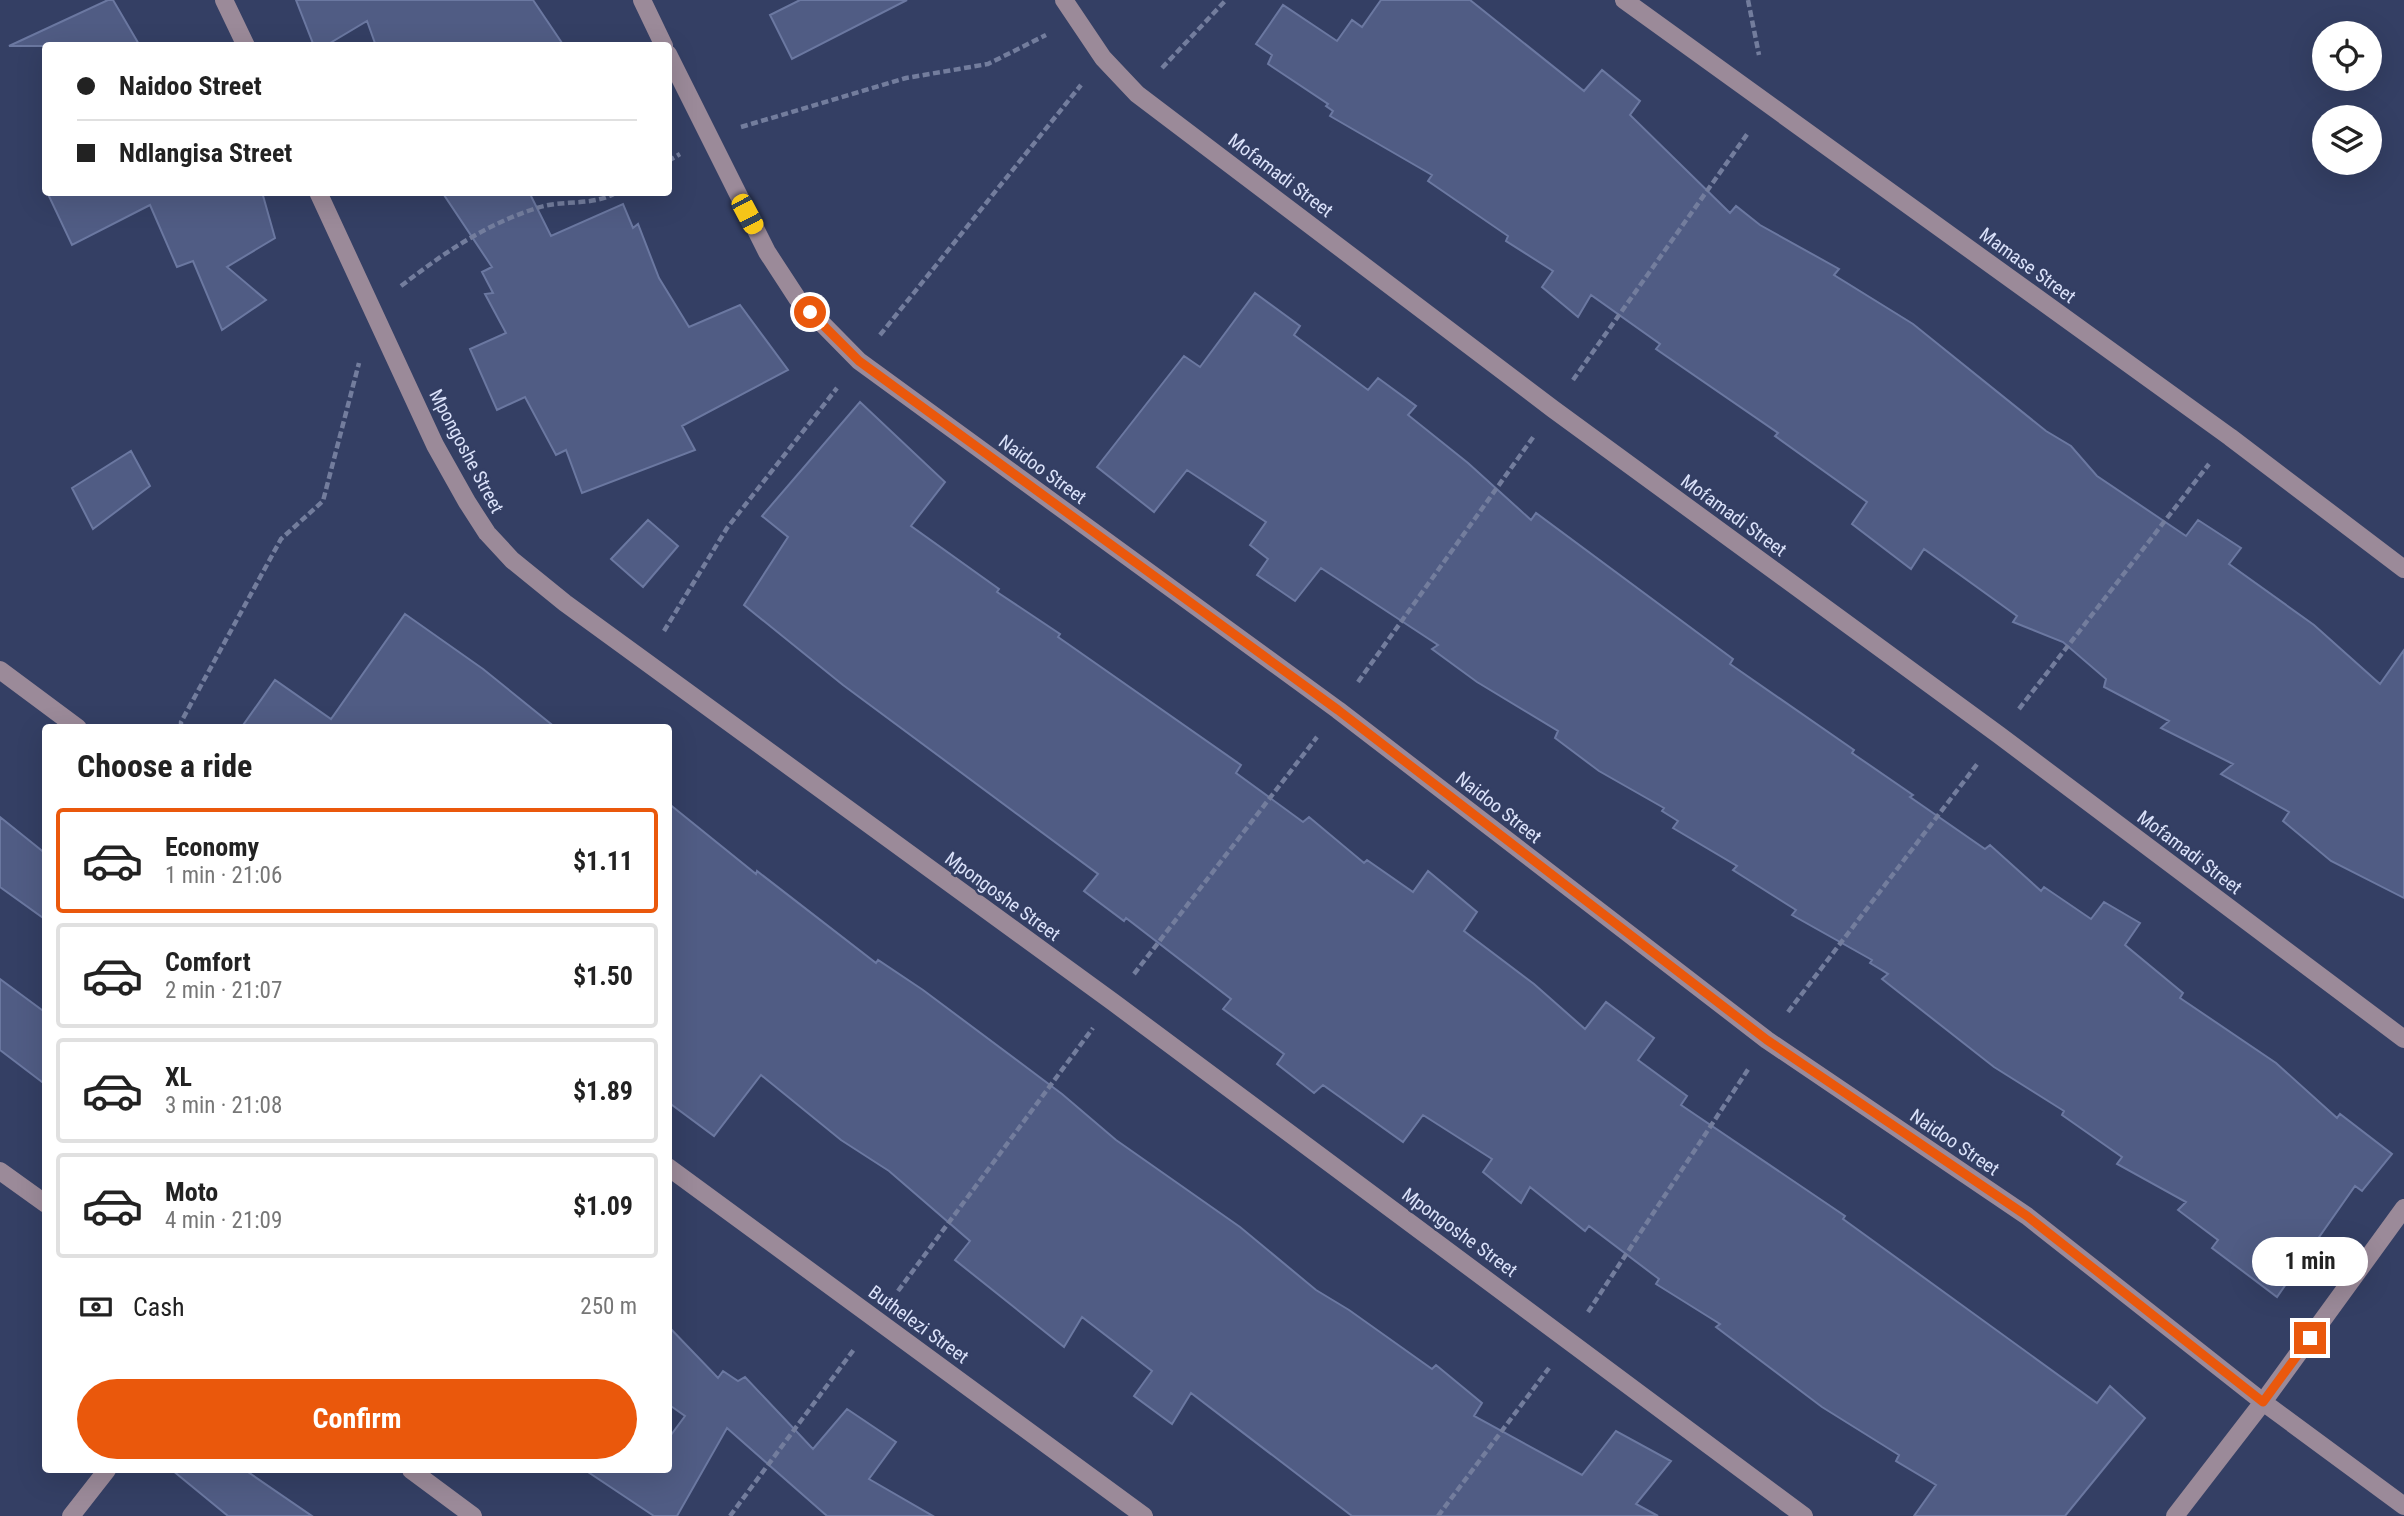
<!DOCTYPE html>
<html lang="en">
<head>
<meta charset="utf-8">
<style>
  body { margin:0; font-family:"Roboto Condensed",sans-serif; background:#f6f6f6; color:#222; height:100vh; display:flex; flex-direction:column; font-size:26px; white-space:nowrap }
  * { box-sizing:border-box; margin:0 }
  p { font-size:23px; color:#767676 }
  .icon { flex:none; width:38px; height:38px; fill:none; stroke:currentColor; stroke-width:2; stroke-linecap:round; stroke-linejoin:round }
  .map { position:relative; flex:1; overflow:hidden }
  .details { position:absolute; left:42px; top:724px; width:630px; height:749px; display:flex; flex-direction:column; background:#fff; border-radius:7px; box-shadow:0 7px 28px #0002 }
  .details>* { flex:none }
  .banner { position:absolute; left:42px; top:42px; width:630px; height:154px; border-radius:7px; box-shadow:0 7px 28px #0002; display:grid; align-content:center; height:154px; padding:0 35px; background:#fff }
  .buttons { position:absolute; left:2312px; top:21px; display:grid; gap:14px }
  .buttons a { display:grid; place-items:center; width:70px; height:70px; border-radius:50%; background:#fff; box-shadow:0 7px 28px #0002; font-size:35px }
  .end { position:absolute; width:32px; height:32px; margin:-16px; border:9px solid #ea580c; background:#fff; box-shadow:0 0 0 4px #fff }
  .from { border-radius:50% }
  .bubble { position:absolute; height:49px; border-radius:24px; background:#fff; box-shadow:0 7px 28px #0002; font-size:23px; font-weight:700; line-height:49px; text-align:center }
  .car { position:absolute; width:21px; height:42px; margin:-21px -10px; border-radius:9px; box-shadow:0 0 5px 2px #0007; background:linear-gradient(#f5c518 24%,#345 0 40%,#f5c518 0 76%,#345 0 86%,#f5c518 0) }
  .banner b { display:flex; align-items:center; gap:24px; height:66px; font-size:26px }
  .banner b+b { border-top:2px solid #e0e0e0 }
  .banner i { width:18px; height:18px; background:#222 }
  ul { padding:0; list-style:none }
  li { display:flex; align-items:center; gap:21px; height:105px; margin:0 14px 10px; padding:0 21px; border:4px solid #e0e0e0; border-radius:7px }
  li div { flex:1 }
  li b { display:block; font-size:26px }
  li em { font-style:normal; font-weight:700 }
  li.selected { border-color:#ea580c }
  li>.icon { width:63px; height:63px; stroke-width:1.5 }
  h2 { padding:0 35px; font-size:32px; line-height:84px }
  .pay { display:flex; align-items:center; gap:18px; height:77px; padding:0 35px; font-size:26px }
  .pay p { margin-inline-start:auto }
  .button { display:flex; gap:14px; margin-top:auto; padding:14px 35px }
  .button a { flex:1; height:80px; border-radius:42px; background:#ea580c; color:#fff; font-size:28px; font-weight:700; line-height:80px; text-align:center }
  .map>svg:first-child { display:block }
  .building { fill:#505c84; stroke:#6b78a1; stroke-width:2 }
  .lines { fill:none; stroke-linecap:round; stroke-linejoin:round }
  .path { stroke:#737d9d; stroke-width:4.5; stroke-dasharray:7 3.5; stroke-linecap:butt }
  .minor { stroke:#9b8a99; stroke-width:18 }
  .route { stroke:#ea580c; stroke-width:9 }
  .labels { text-anchor:middle; stroke-width:5; stroke-linejoin:round; paint-order:stroke }
  .street-label { font-size:19px; fill:#dbe2fa; stroke:#343f64 }
</style>
</head>
<body>
<div class="map">
<svg width="2404" height="1516" viewBox="0 0 2404 1516">
  <rect width="100%" height="100%" fill="#343f64"/>
  <path class="building" d="M108,0H113L140,46H9Z
    M296,0H533L564,46H376L367,21L325,46H314Z
    M800,0H907L792,59L770,15Z
    M1381,0H1470L1584,91L1602,70L1640,101L1630,115L1730,213L1736,206L1760,225L1839,269L1834,275L1913,324L2046,431L2071,446L2097,476L2186,536L2198,520L2241,548L2229,564L2314,625L2380,684L2404,650V898L2331,861L2283,821L2289,812L2221,774L2233,764L2161,728L2169,721L2104,687L2106,679L2063,642L2013,622L2017,616L1924,549L1911,569L1852,524L1867,502L1775,436L1778,433L1656,349L1660,344L1591,295L1578,317L1542,287L1553,271L1506,241L1508,236L1428,181L1432,175L1330,116L1333,111L1326,106L1328,104L1268,64L1272,55L1256,44L1283,5L1337,41L1352,20L1362,27Z
    M47,192H262L275,238L227,267L266,300L222,330L193,261L177,267L150,205L72,245Z
    M442,192H529L551,236L623,204L633,228L638,224L659,278L689,327L740,305L788,370L682,426L695,450L582,493L566,450L556,455L525,397L497,410L470,349L506,333L485,294L493,293L482,272L492,267Z
    M1255,293L1300,326L1294,335L1368,390L1378,378L1416,406L1408,415L1468,463L1531,520L1536,513L1733,659L1730,664L1854,750L1852,753L1913,795L1910,797L1985,849L1990,845L2041,891L2044,887L2091,919L2104,902L2140,923L2125,945L2183,993L2180,998L2276,1063L2337,1118L2340,1114L2392,1154L2362,1191L2355,1186L2277,1297L2212,1248L2218,1240L2178,1210L2186,1202L2117,1164L2122,1157L2062,1115L2064,1111L1994,1067L1882,979L1888,974L1870,963L1872,960L1792,915L1796,910L1733,870L1737,866L1673,828L1678,821L1662,811L1664,808L1599,771L1555,738L1558,731L1477,682L1432,649L1438,645L1321,568L1295,601L1257,575L1268,559L1250,545L1266,522L1187,470L1154,512L1097,467L1184,356L1200,367Z
    M860,402L945,482L911,526L999,589L997,592L1060,634L1058,637L1241,765L1236,773L1303,822L1309,817L1364,863L1367,860L1413,892L1428,871L1477,912L1464,931L1534,984L1585,1029L1606,1002L1654,1038L1638,1060L1687,1096L1681,1105L1845,1216L1843,1219L2097,1403L2110,1386L2145,1418L2065,1516H1914L1936,1485L1896,1461L1899,1455L1822,1407L1716,1327L1720,1324L1656,1284L1659,1279L1589,1226L1585,1231L1530,1187L1521,1203L1483,1172L1492,1159L1423,1115L1403,1142L1323,1085L1314,1093L1277,1064L1284,1054L1223,1009L1231,999L1126,918L1124,921L1084,891L1098,874L843,685L744,605L788,537L762,516Z
    M131,451L150,486L93,529L72,488Z
    M648,520L678,546L643,587L611,559Z
    M405,614L483,669L556,728H241L275,680L331,719Z
    M668,803L756,874L757,871L876,963L878,960L923,990L1062,1094L1116,1140L1240,1227L1316,1290L1349,1310L1432,1369L1436,1365L1482,1403L1474,1416L1582,1475L1616,1431L1671,1461L1636,1504L1658,1516H1352L1191,1393L1172,1424L1134,1396L1152,1371L1082,1317L1064,1347L955,1260L970,1241L889,1171L841,1140L761,1075L714,1136L668,1102Z
    M0,817L46,854V920L0,887Z
    M0,979L46,1013V1085L0,1050Z
    M668,1326L718,1378L723,1371L738,1381L745,1377L813,1449L847,1409L896,1442L869,1479L933,1516H827L727,1428L677,1516H654L585,1470H668V1439L685,1416L668,1404Z
    M172,1470H245L312,1516H228Z"/>
  <g class="lines">
    <path class="path" d="M1748,0L1759,55
      M1162,68L1226,0
      M741,127L906,78L988,64L1046,35
      M668,161L680,154
      M401,286C444,253 484,225 537,208C563,199 593,207 617,192
      M880,335L1081,85
      M1573,380L1748,133
      M664,631L727,528L837,388
      M1358,682L1534,436
      M2019,709L2209,464
      M181,728V722L281,539L323,501L359,363
      M1134,974L1317,737
      M1788,1012L1978,763
      M898,1291L1093,1028
      M1588,1312L1749,1068
      M730,1516L855,1348
      M1438,1516L1549,1368"/>
    <path class="minor" d="M224,0L246,46
      M642,0L664,46
      M1064,0L1103,58L1137,94L1553,409L1999,735L2404,1039
      M1624,0L2230,437L2404,569
      M668,54L767,252L797,298L859,361L1338,710L1767,1040L2027,1216L2263,1402L2404,1506
      M318,192L435,445L467,502L487,533L512,560L565,603L1113,1002L1804,1516
      M0,670L78,728
      M668,1167L1144,1516
      M0,1171L46,1204
      M411,1470L473,1516
      M71,1516L107,1470
      M2175,1516L2263,1402L2404,1208"/>
  </g>
  <g class="lines">
    <path class="route" d="M810,312L859,361L1338,710L1767,1040L2027,1216L2263,1402L2310,1338"/>
  </g>
  <g class="labels">
    <g class="street-label">
      <text transform="translate(1281 175) rotate(37)" y="7">Mofamadi Street</text>
      <text transform="translate(2028 265) rotate(36)" y="7">Mamase Street</text>
      <text transform="translate(467 451) rotate(62)" y="7">Mpongoshe Street</text>
      <text transform="translate(1043 469) rotate(36)" y="7">Naidoo Street</text>
      <text transform="translate(1734 515) rotate(36)" y="7">Mofamadi Street</text>
      <text transform="translate(1499 807) rotate(38)" y="7">Naidoo Street</text>
      <text transform="translate(2190 852) rotate(37)" y="7">Mofamadi Street</text>
      <text transform="translate(1003 896) rotate(36)" y="7">Mpongoshe Street</text>
      <text transform="translate(1955 1142) rotate(34)" y="7">Naidoo Street</text>
      <text transform="translate(1460 1232) rotate(36)" y="7">Mpongoshe Street</text>
      <text transform="translate(919 1324) rotate(36)" y="7">Buthelezi Street</text>
    </g>
  </g>
</svg>
<div class="buttons">
<a><svg class="icon" aria-label="locate" viewBox="0 0 24 24"><circle cx="12" cy="12" r="6"/><path d="M12 2v4M12 18v4M2 12h4M18 12h4"/></svg></a>
<a><svg class="icon" aria-label="layers" viewBox="0 0 24 24"><path d="M12 4l9 5-9 5-9-5zM3 14l9 5 9-5"/></svg></a>
</div>
<i class="end from" style="left:810px;top:312px"></i>
<i class="end" style="left:2310px;top:1338px"></i>
<div class="bubble" style="left:2252px;top:1237px;width:116px">1 min</div>
<i class="car" style="left:747px;top:214px;rotate:152deg"></i>
<div class="banner">
<b><i class="from"></i>Naidoo Street</b>
<b><i></i>Ndlangisa Street</b>
</div>
<section class="details">
<h2>Choose a ride</h2>
<ul>
<li class="selected"><svg class="icon" aria-label="car" viewBox="0 0 24 24"><path d="M5 17H2v-5l4-1 3-4h7l3 4 3 1v5h-3M9 17h6M6 11h13"/><circle cx="7" cy="17" r="2"/><circle cx="17" cy="17" r="2"/></svg><div><b>Economy</b><p>1 min · 21:06</p></div><em>$1.11</em></li>
<li><svg class="icon" aria-label="car" viewBox="0 0 24 24"><path d="M5 17H2v-5l4-1 3-4h7l3 4 3 1v5h-3M9 17h6M6 11h13"/><circle cx="7" cy="17" r="2"/><circle cx="17" cy="17" r="2"/></svg><div><b>Comfort</b><p>2 min · 21:07</p></div><em>$1.50</em></li>
<li><svg class="icon" aria-label="car" viewBox="0 0 24 24"><path d="M5 17H2v-5l4-1 3-4h7l3 4 3 1v5h-3M9 17h6M6 11h13"/><circle cx="7" cy="17" r="2"/><circle cx="17" cy="17" r="2"/></svg><div><b>XL</b><p>3 min · 21:08</p></div><em>$1.89</em></li>
<li><svg class="icon" aria-label="car" viewBox="0 0 24 24"><path d="M5 17H2v-5l4-1 3-4h7l3 4 3 1v5h-3M9 17h6M6 11h13"/><circle cx="7" cy="17" r="2"/><circle cx="17" cy="17" r="2"/></svg><div><b>Moto</b><p>4 min · 21:09</p></div><em>$1.09</em></li>
</ul>
<div class="pay"><svg class="icon" aria-label="cash" viewBox="0 0 24 24"><path d="M3 7h18v10H3z"/><circle cx="12" cy="12" r="2"/></svg>Cash<p>250 m</p></div>
<div class="button"><a>Confirm</a></div>
</section>
</div>
</body>
</html>
